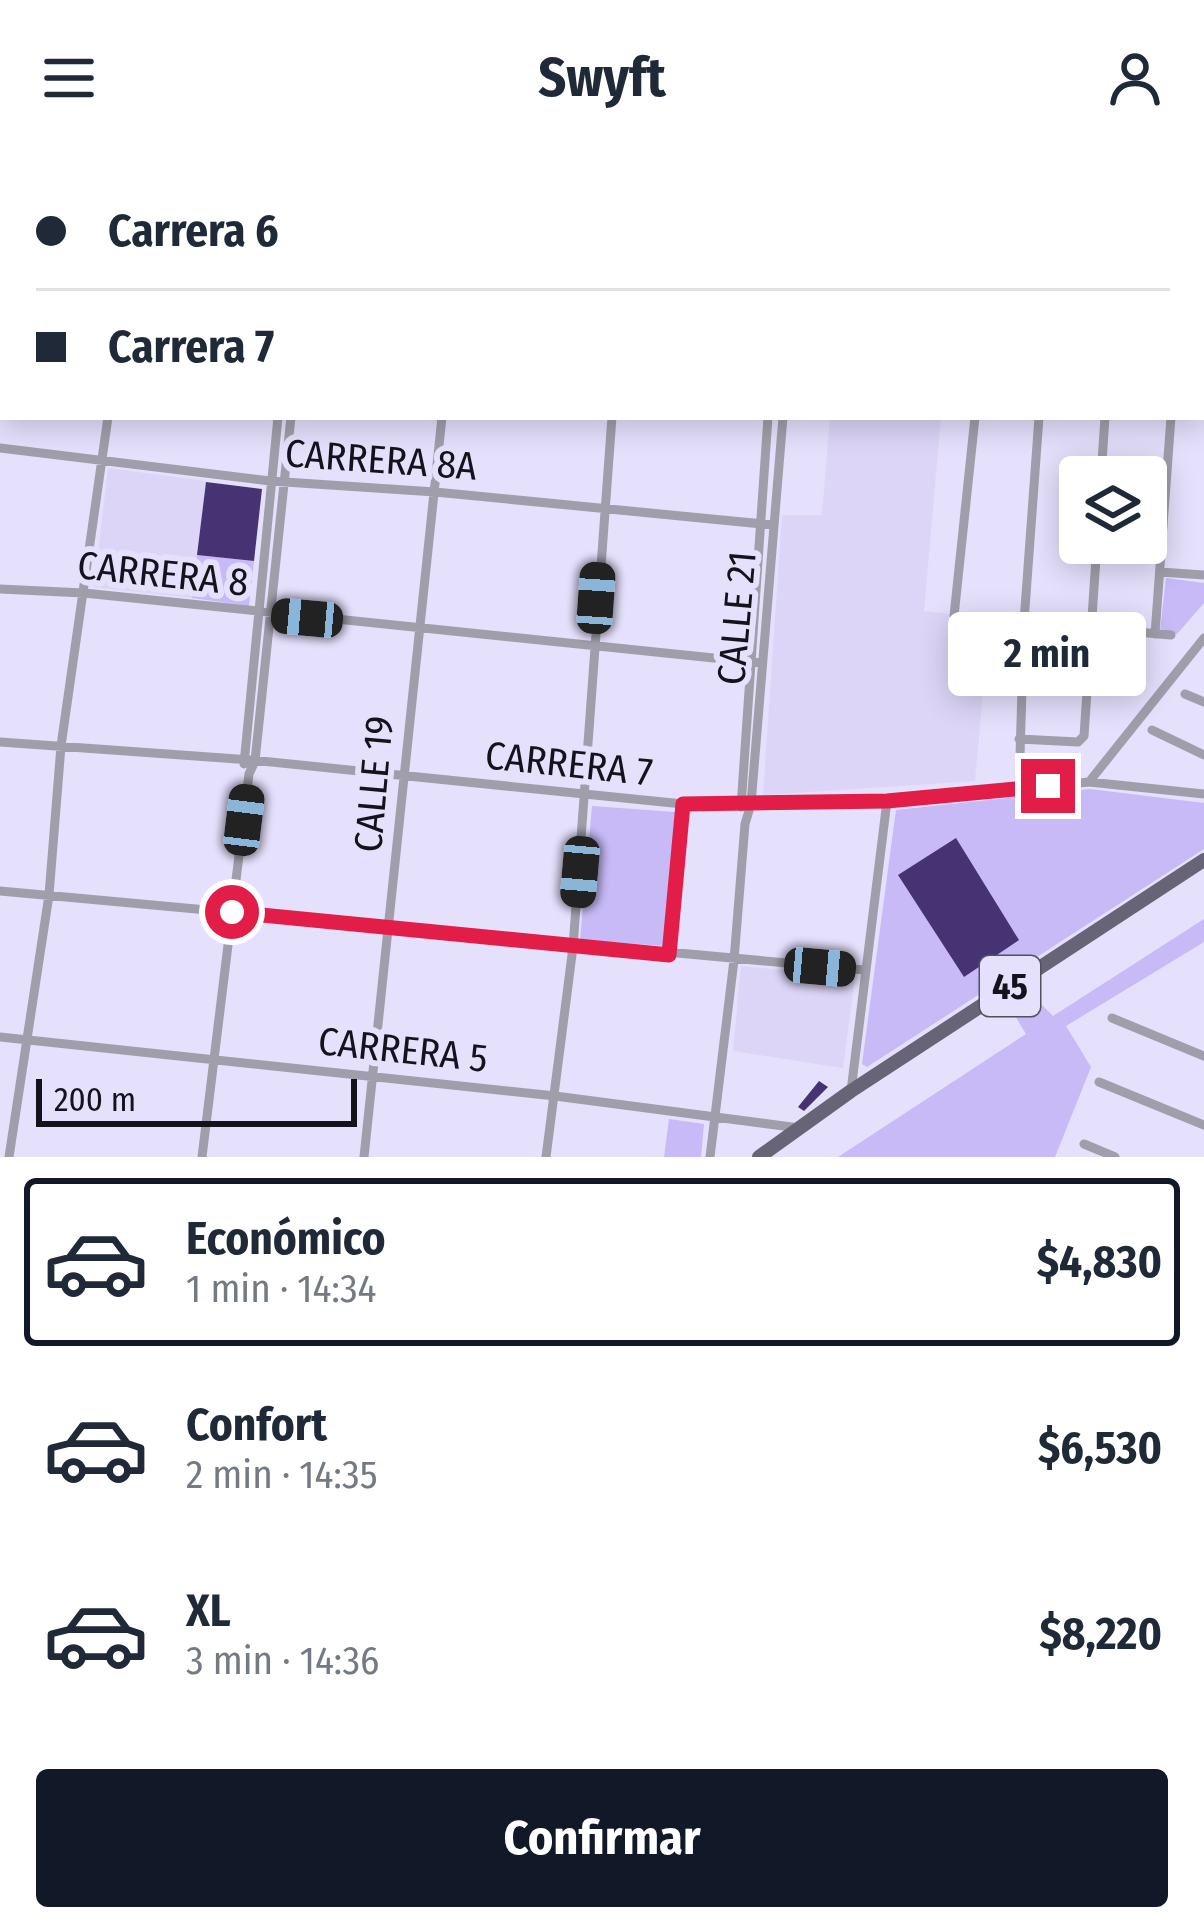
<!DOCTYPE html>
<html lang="es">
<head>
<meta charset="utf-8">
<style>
  body { margin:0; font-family:"Fira Sans Condensed",sans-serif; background:#f6f6f7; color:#1f2937; height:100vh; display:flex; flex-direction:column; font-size:45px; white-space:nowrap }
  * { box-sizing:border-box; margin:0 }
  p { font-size:39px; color:#747a83 }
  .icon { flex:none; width:66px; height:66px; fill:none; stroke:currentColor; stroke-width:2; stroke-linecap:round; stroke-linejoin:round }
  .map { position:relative; height:1001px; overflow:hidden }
  .panel { display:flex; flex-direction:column; background:#fff; flex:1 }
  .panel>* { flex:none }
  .guide { position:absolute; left:0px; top:0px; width:1206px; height:264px; box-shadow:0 6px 30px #0003; display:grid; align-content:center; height:264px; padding:0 36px; background:#fff }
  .fabs { position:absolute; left:1059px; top:300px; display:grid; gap:24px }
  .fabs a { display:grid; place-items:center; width:108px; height:108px; border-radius:12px; background:#fff; box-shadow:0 6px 30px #0003; font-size:60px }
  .scale { position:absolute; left:36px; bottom:30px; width:321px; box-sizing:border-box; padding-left:12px; border:6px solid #14121b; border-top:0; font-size:33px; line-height:42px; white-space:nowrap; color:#14121b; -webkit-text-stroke:9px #e5e0fc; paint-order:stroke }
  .end { position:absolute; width:54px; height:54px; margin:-27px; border:15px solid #e11d48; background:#fff; box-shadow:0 0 0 6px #fff }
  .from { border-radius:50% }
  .bubble { position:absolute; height:84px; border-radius:12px; background:#fff; box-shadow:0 6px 30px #0003; font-size:39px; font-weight:700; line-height:84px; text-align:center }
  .car { position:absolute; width:36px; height:72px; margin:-36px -18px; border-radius:15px; box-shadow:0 0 9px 3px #0007; background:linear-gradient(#222 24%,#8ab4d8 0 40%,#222 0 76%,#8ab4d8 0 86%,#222 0) }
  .guide b { display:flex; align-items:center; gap:42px; height:114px; font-size:45px }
  .guide b+b { border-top:3px solid #e0e1e3 }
  .guide i { width:30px; height:30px; background:#1f2937 }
  ul { padding:21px 0 0; list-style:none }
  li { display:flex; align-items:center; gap:36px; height:168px; margin:0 24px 18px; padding:0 12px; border:6px solid transparent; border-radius:12px }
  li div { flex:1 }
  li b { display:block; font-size:45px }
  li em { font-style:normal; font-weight:700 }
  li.current { border-color:#111827 }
  li>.icon { width:108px; height:108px; stroke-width:1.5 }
  .cta { display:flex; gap:24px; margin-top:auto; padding:24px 36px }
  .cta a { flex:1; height:138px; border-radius:12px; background:#111827; color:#fff; font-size:48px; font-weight:700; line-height:138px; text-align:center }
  header { display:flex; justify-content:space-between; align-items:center; height:156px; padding:0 36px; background:#fff; font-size:54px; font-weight:700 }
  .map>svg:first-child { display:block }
  .built { fill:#dcd5f8 }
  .green { fill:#c7baf6 }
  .building { fill:#463373 }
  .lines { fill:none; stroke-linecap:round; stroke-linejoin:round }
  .minor { stroke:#a09eaa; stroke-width:9 }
  .primary { stroke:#686478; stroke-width:14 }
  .route { stroke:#e11d48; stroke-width:15 }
  .labels { text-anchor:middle; stroke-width:12; stroke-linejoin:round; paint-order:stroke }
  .shield { fill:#e5e0fc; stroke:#53505e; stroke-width:3 }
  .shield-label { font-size:36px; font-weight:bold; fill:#14121b }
  .street-label { font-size:39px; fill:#14121b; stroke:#e5e0fc }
</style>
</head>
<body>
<header><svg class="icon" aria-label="menu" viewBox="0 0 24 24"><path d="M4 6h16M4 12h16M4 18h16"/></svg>Swyft<svg class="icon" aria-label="person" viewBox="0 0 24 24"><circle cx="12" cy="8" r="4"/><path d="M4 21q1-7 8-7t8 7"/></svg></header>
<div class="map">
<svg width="1204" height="1001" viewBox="0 0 1204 1001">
  <rect width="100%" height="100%" fill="#e5e0fc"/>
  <path class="built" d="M0,0H250L3,3V12Z
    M830,261H941L924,455L950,458L951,467L989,470L975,625L763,639L782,359H822Z
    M108,312L206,325L192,442L94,431Z
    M741,810L855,821L843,912L733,895Z"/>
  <path class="green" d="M197,399L254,405L249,450L192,442Z
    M1166,422L1204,427V447L1177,478L1160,475Z
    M1090,633L1204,647V693L867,911L862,908L896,654Z
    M592,650L675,656L664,790L580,784Z
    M1204,763V786L1066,870L1091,911L1055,1001H838L1026,878L1006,845L1028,834L1030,837L1024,843L1032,855L1042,849L1053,860Z
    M669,963L704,968L701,1001H664Z"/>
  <path class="building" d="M206,326L262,333L254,405L197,399Z
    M956,682L1019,784L964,821L898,719Z
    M819,925L828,931L804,955L798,951Z"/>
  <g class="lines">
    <path class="minor" d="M1009,0L1010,3
      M1173,0L1179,3
      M308,3V0
      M465,3V0
      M632,3V0
      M793,3V0
      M1056,3L1062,0
      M1122,3V0
      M1203,11H1204
      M0,20L3,21
      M0,148H3
      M0,175L3,172
      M1203,222H1204
      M1203,232H1204
      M975,261L954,460L1171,479
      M0,292L270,325L435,336L773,369
      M1101,321L1105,261
      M1160,416L1204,419
      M0,433L84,437L762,507
      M1155,478L1171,261
      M1088,531L1122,533
      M1185,538L1204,546
      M1152,574L1204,599
      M1019,583L1078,586L1084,580L1097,387
      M0,586L251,604L683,648L887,645L1089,626L1204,638
      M1020,600L1024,466L1039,261
      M244,608L278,261
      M1089,626L1204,482
      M741,651L768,261
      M0,735L864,814
      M669,799L683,648
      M1112,862L1204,900
      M0,881L555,940L799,972
      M1099,926L1204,969
      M851,935L887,645
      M1084,988L1115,1001
      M9,1001L49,739L61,590L108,261
      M202,1001L249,618L255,605L291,261
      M364,1001L442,261
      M546,1001L573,791L612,261
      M710,1001L734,804L745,668L751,648L783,261"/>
    <path class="primary" d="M759,1001L851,935L1204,704"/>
  </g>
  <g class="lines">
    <path class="route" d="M232,756L669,799L683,648L887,645L1048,630"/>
  </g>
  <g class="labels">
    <rect class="shield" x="980" y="800" width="60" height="60" rx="9"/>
    <g class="shield-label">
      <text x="1010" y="843">45</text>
    </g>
    <g class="street-label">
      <text transform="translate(381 303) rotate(4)" y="14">CARRERA 8A</text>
      <text transform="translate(163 417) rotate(6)" y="14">CARRERA 8</text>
      <text transform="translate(736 462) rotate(-85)" y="14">CALLE 21</text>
      <text transform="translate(569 607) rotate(6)" y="14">CARRERA 7</text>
      <text transform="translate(373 628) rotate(-85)" y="14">CALLE 19</text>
      <text transform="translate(403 893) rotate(6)" y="14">CARRERA 5</text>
    </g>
  </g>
</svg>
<div class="fabs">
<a><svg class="icon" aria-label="layers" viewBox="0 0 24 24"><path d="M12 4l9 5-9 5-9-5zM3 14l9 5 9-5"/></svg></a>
</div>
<div class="scale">200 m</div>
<i class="end from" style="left:232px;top:756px"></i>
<i class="end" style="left:1048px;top:630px"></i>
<div class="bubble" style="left:948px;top:456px;width:198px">2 min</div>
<i class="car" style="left:596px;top:442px;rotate:4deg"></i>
<i class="car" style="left:307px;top:462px;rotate:275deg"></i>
<i class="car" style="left:244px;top:664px;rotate:7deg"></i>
<i class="car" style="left:580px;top:716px;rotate:185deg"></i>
<i class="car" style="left:820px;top:811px;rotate:95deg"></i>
<div class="guide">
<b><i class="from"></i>Carrera 6</b>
<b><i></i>Carrera 7</b>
</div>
</div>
<section class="panel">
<ul>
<li class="current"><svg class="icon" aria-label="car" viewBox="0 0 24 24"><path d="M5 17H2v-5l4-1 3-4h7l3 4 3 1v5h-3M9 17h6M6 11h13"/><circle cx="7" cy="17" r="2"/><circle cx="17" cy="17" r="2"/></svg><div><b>Económico</b><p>1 min · 14:34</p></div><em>$4,830</em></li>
<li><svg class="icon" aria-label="car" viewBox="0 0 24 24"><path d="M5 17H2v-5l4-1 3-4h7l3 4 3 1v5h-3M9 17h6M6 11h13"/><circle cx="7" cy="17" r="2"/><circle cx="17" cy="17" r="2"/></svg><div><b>Confort</b><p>2 min · 14:35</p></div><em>$6,530</em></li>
<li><svg class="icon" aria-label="car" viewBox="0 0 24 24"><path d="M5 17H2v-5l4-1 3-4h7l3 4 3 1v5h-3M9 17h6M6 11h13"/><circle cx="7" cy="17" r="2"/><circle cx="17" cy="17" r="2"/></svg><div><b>XL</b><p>3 min · 14:36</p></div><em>$8,220</em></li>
</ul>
<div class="cta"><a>Confirmar</a></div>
</section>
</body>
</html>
